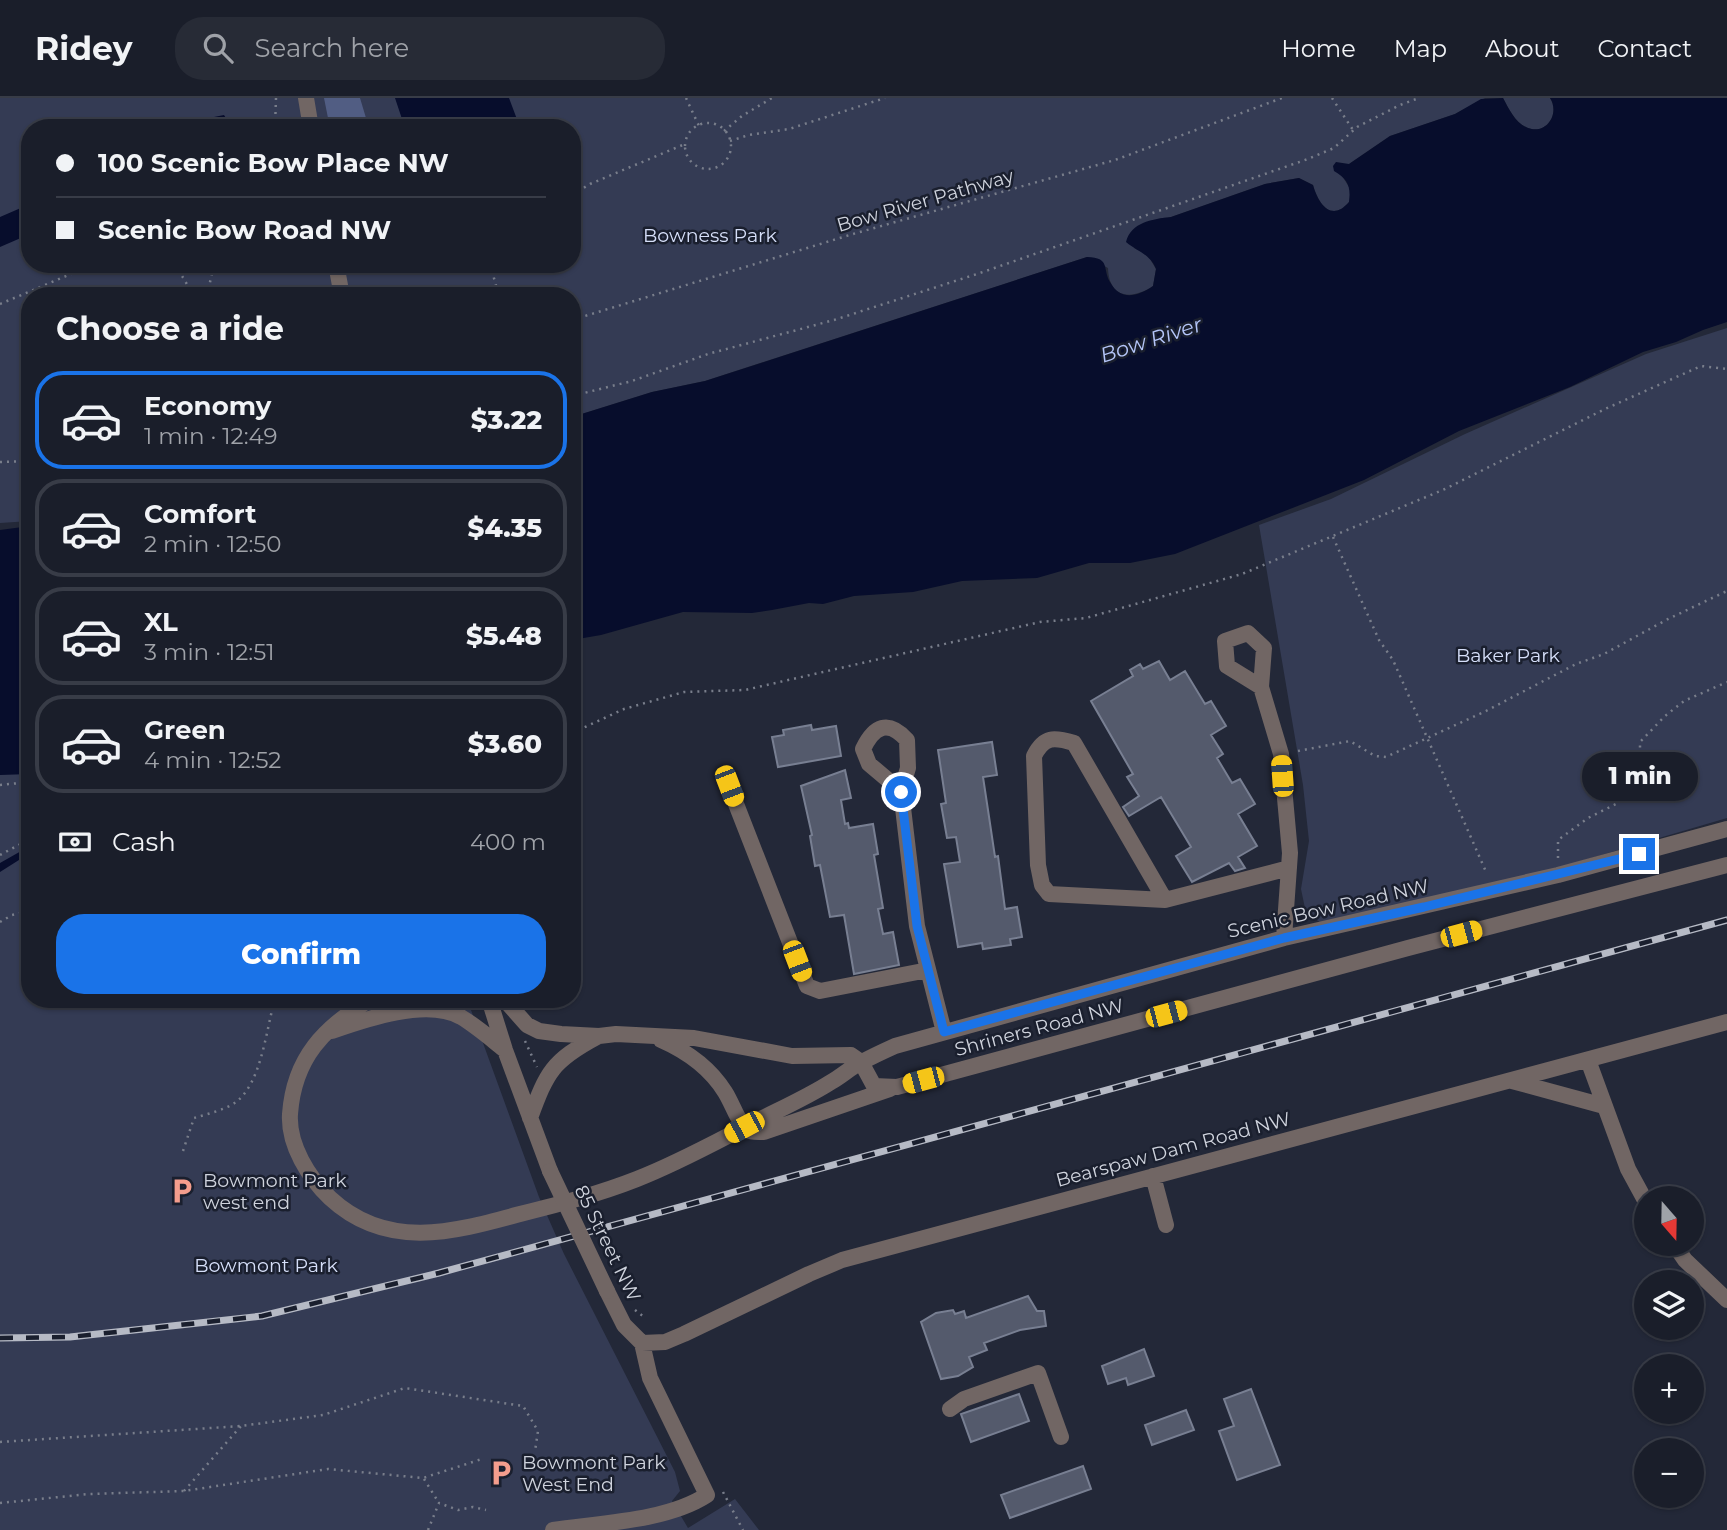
<!DOCTYPE html>
<html lang="en">
<head>
<meta charset="utf-8">
<style>
  body { margin:0; font-family:Montserrat,sans-serif; background:#272b36; color:#f1f3f6; height:100vh; display:flex; flex-direction:column; font-size:26px; white-space:nowrap }
  * { box-sizing:border-box; margin:0 }
  p { font-size:23px; color:#9fa2a8 }
  .icon { flex:none; width:38px; height:38px; fill:none; stroke:currentColor; stroke-width:2; stroke-linecap:round; stroke-linejoin:round }
  .map { position:relative; flex:1; overflow:hidden }
  .sheet { position:absolute; left:21px; top:189px; width:560px; height:721px; display:flex; flex-direction:column; background:#1a1e2a; border-radius:28px; box-shadow:0 2px 5px #0004,0 0 0 2px #383c47 }
  .sheet>* { flex:none }
  .banner { position:absolute; left:21px; top:21px; width:560px; height:154px; border-radius:28px; box-shadow:0 2px 5px #0004,0 0 0 2px #383c47; display:grid; align-content:center; height:154px; padding:0 35px; background:#1a1e2a }
  .needle { width:46px; rotate:160deg }
  .controls { position:absolute; left:1634px; top:1088px; display:grid; gap:14px }
  .controls a { display:grid; place-items:center; width:70px; height:70px; border-radius:50%; background:#1a1e2a; box-shadow:0 2px 5px #0004,0 0 0 2px #383c47; font-size:35px }
  .end { position:absolute; width:32px; height:32px; margin:-16px; border:9px solid #1a73e8; background:#fff; box-shadow:0 0 0 4px #fff }
  .from { border-radius:50% }
  .bubble { position:absolute; height:49px; border-radius:24px; background:#1a1e2a; box-shadow:0 2px 5px #0004,0 0 0 2px #383c47; font-size:23px; font-weight:800; line-height:49px; text-align:center }
  .car { position:absolute; width:21px; height:42px; margin:-21px -10px; border-radius:9px; box-shadow:0 0 5px 2px #0007; background:linear-gradient(#f5c518 24%,#345 0 40%,#f5c518 0 76%,#345 0 86%,#f5c518 0) }
  .banner b { display:flex; align-items:center; gap:24px; height:66px; font-size:26px }
  .banner b+b { border-top:2px solid #383c47 }
  .banner i { width:18px; height:18px; background:#f1f3f6 }
  ul { padding:0; list-style:none }
  li { display:flex; align-items:center; gap:21px; height:98px; margin:0 14px 10px; padding:0 21px; border:4px solid #383c47; border-radius:28px }
  li div { flex:1 }
  li b { display:block; font-size:26px }
  li em { font-style:normal; font-weight:800 }
  li.on { border-color:#1a73e8 }
  li>.icon { width:63px; height:63px; stroke-width:1.5 }
  h2 { padding:0 35px; font-size:32px; line-height:84px }
  .pay { display:flex; align-items:center; gap:18px; height:77px; padding:0 35px; font-size:26px }
  .pay p { margin-inline-start:auto }
  .cta { display:flex; gap:14px; margin-top:auto; padding:14px 35px }
  .cta a { flex:1; height:80px; border-radius:28px; background:#1a73e8; color:#fff; font-size:28px; font-weight:800; line-height:80px; text-align:center }
  header { display:flex; align-items:center; gap:42px; box-sizing:border-box; height:98px; padding:0 35px; background:#1a1e2a; border-bottom:2px solid #383c47 }
  header strong { font-size:33px }
  nav { display:flex; gap:38px; margin-inline-start:auto; font-size:24px }
  .search { width:490px; height:63px; background:#272b36; display:flex; align-items:center; gap:18px; box-sizing:border-box; padding:0 24px; border-radius:28px; color:#9fa2a8; font-size:26px }
  .map>svg:first-child { display:block }
  .green { fill:#343b54; fill-rule:evenodd }
  .forest { fill:#515d83 }
  .water { fill:#070d2c }
  .building { fill:#545a6c; stroke:#787f92; stroke-width:2 }
  .lines { fill:none; stroke-linecap:round; stroke-linejoin:round }
  .path { stroke:#797e8b; stroke-width:2.5; stroke-dasharray:2 5; stroke-linecap:butt }
  .minor { stroke:#716664; stroke-width:16 }
  .rail-casing { stroke:#b6bac5; stroke-width:7 }
  .rail { stroke:#1a1f2e; stroke-width:4.5; stroke-dasharray:13; stroke-linecap:butt }
  .minor-bridge { stroke:#716664; stroke-width:16 }
  .route { stroke:#1a73e8; stroke-width:9 }
  .labels { text-anchor:middle; stroke-width:5; stroke-linejoin:round; paint-order:stroke }
  .street-label { font-size:19px; fill:#cfd3dd; stroke:#1a1f2e }
  .park-label { font-size:19px; fill:#d6dff9; stroke:#1a1f2e }
  .poi-label { font-size:19px; fill:#cfd3dd; stroke:#1a1f2e; text-anchor:start }
  .water-label { font-size:21px; font-style:italic; fill:#b5c6f9; stroke:#1a1f2e }
</style>
</head>
<body>
<header>
<strong>Ridey</strong>
<div class="search"><svg class="icon" aria-label="search" viewBox="0 0 24 24"><circle cx="10" cy="10" r="6"/><path d="M15 15l6 6"/></svg>Search here</div>
<nav><a>Home</a><a>Map</a><a>About</a><a>Contact</a></nav>
</header>
<div class="map">
<svg width="1727" height="1432" viewBox="0 0 1727 1432">
  <rect width="100%" height="100%" fill="#232838"/>
  <path class="green" d="M0,0H1485L1455,16L1390,38L1349,66L1342,78L1351,92L1349,104C1331,125 1318,105 1313,87L1299,80L1265,86L1171,119L1157,121L1134,150L1147,156L1156,171L1153,188C1132,202 1109,201 1108,170L1087,159L705,283L652,294L572,319V198H30V423L0,425ZM30,30H572V166H30Z
    M1503,0H1550C1560,15 1547,37 1528,30C1515,25 1509,11 1503,0Z
    M1727,230V720L1523,780L1323,826L1306,815L1301,791L1309,743L1303,687L1259,427L1331,401L1465,336L1646,256Z
    M0,654L30,657V901H467L539,1099L564,1156L675,1374L680,1393L672,1403L688,1430L735,1401L759,1432H0Z"/>
  <path class="forest" d="M324,0H360L369,30H330Z"/>
  <path class="water" d="M395,0H509L518,24L515,30H405Z
    M1503,0C1509,11 1515,25 1528,30C1547,37 1560,15 1550,0H1727V224L1703,232L1676,244L1643,254L1570,289L1459,333L1364,382L1175,456L1130,465H1089L1037,480L962,483L913,494L854,498L823,506L809,505L772,512L752,515L683,514L601,537L572,542V319L652,294L705,283L764,264L1087,159C1111,160 1102,170 1110,184C1121,204 1138,198 1153,188L1156,171C1150,156 1138,154 1126,144C1131,124 1153,121 1171,119L1265,86L1299,80L1313,87C1318,105 1331,125 1349,104C1351,89 1348,81 1334,73L1333,68L1336,64L1349,66L1390,38L1455,16L1481,1Z
    M224,17L230,27L228,30H159Z
    M30,106V136L0,149V119Z
    M30,428V676L0,677V432Z
    M30,748V755L0,774V765Z"/>
  <path class="building" d="M1159,563L1170,582L1185,573L1205,606L1211,603L1226,628L1211,637L1223,656L1217,660L1232,685L1240,681L1255,706L1238,716L1257,748L1238,759L1245,770L1235,773L1229,765L1192,784L1176,758L1191,749L1161,699L1129,718L1123,709L1139,698L1127,679L1133,676L1091,603L1133,578L1130,572L1140,566L1143,571Z
    M811,627L812,632L836,628L841,658L778,669L772,639L784,637L783,632Z
    M992,644L997,677L983,679L988,712L995,759L998,758L1005,811L1017,809L1022,839L1010,841L1011,847L983,851L982,845L958,849L944,766L960,764L956,739L947,740L941,706L946,705L938,652Z
    M845,672L851,700L841,702L845,726L848,725L849,730L873,726L878,756L874,757L883,810L878,811L883,836L893,834L899,867L854,876L844,817L830,819L820,767L815,768L810,738L812,737L801,688Z
    M1028,1198L1037,1213H1044L1046,1228L1020,1232L984,1245L987,1252L969,1259L973,1269L958,1278L941,1281L921,1224L936,1215L953,1212L955,1216L964,1213L966,1220Z
    M1144,1251L1154,1278L1128,1287L1126,1280L1108,1286L1102,1268Z
    M1251,1291L1280,1367L1237,1382L1219,1333L1234,1328L1224,1301Z
    M1019,1296L1029,1323L971,1344L961,1316Z
    M1186,1312L1194,1332L1152,1347L1145,1327Z
    M1083,1368L1091,1391L1010,1420L1001,1397Z"/>
  <g class="lines">
    <path class="path" d="M686,0L699,28
      M1332,0L1353,32
      M685 48a23 23 0 1 1 46 0a23 23 0 1 1-46 0Z
      M275,30L276,0
      M724,33L742,18L772,0
      M730,43L749,37L789,31L885,0
      M572,97L590,86L685,46
      M175,166L194,198
      M490,166L499,198
      M207,198L214,166
      M0,206L78,173L99,166
      M572,222L853,136L1115,62L1282,0
      M572,298L632,283L708,256L834,222L980,175L1308,61L1334,50L1357,29L1400,7L1419,0
      M0,364L30,363
      M1333,439L1379,542L1393,562L1487,776
      M572,635L624,611L684,594L745,592L1040,524L1086,520L1242,476L1445,391L1605,311L1701,268L1727,271
      M1298,653L1350,643L1375,658L1386,659L1486,613L1576,566L1604,556L1668,521L1727,493
      M0,687L30,684
      M0,757L30,741
      M1558,760V742L1588,720L1630,699L1640,678V644L1665,618L1684,603L1727,584
      M0,824L12,817L30,813
      M525,943L537,969
      M183,1053L194,1020C207,1016 225,1012 236,1004C262,984 266,931 275,901
      M635,1212L644,1219L643,1221
      M0,1344L241,1328L323,1317L405,1290L523,1308L538,1333L535,1353
      M424,1381L439,1405
      M184,1393L241,1328
      M723,1394L743,1432
      M0,1405L89,1396L184,1393L328,1371L423,1380L482,1361
      M428,1432L439,1405L458,1412L473,1409L486,1412"/>
    <path class="minor" d="M306,0L311,30
      M336,166L342,198
      M1261,589L1227,568L1225,543L1248,535L1264,550L1261,589L1281,656L1290,755L1284,840
      M729,688L807,888L820,893L928,872
      M901,693L869,666L863,651C874,628 888,621 907,642L908,670L901,693L917,828L944,934
      M1165,802L1074,645C1054,639 1044,638 1034,658L1038,767L1042,787L1049,796L1165,802L1289,770
      M371,901C324,929 294,960 290,1016C288,1047 309,1080 330,1100C387,1153 454,1134 520,1116C560,1106 599,1096 637,1081C676,1066 714,1045 751,1026C778,1012 806,1000 831,984C842,978 851,969 862,964C873,958 884,953 895,948L1284,840L1558,777L1727,731
      M489,901L505,952L550,1073
      M504,901L527,927L539,933L561,936L599,938L616,936L694,940L792,958L851,957L861,964L874,988L897,989L1408,850L1727,767
      M332,933C366,921 427,900 461,919C476,928 491,941 505,952
      M661,942C686,953 710,970 725,994C732,1005 736,1019 744,1029C749,1035 756,1034 764,1034L890,991
      M1588,962L1628,1071L1647,1106
      M1512,983L1604,1008
      M530,1020C547,974 552,963 597,939
      M1153,1078L1166,1127
      M1674,1146L1685,1162L1727,1202
      M642,1245L665,1244L684,1236L809,1176L842,1162L1727,924
      M950,1311L964,1301L1038,1275L1061,1339
      M553,1432C601,1425 667,1423 707,1397L650,1280L642,1245L624,1227L607,1193"/>
    <defs>
      <path id="rail" d="M0,1240L70,1239L262,1218L439,1175L1727,822"/>
    </defs>
    <use href="#rail" class="rail-casing"/>
    <use href="#rail" class="rail"/>
    <path class="minor-bridge" d="M550,1073L607,1193"/>
  </g>
  <g class="lines">
    <path class="route" d="M901,694L917,828L944,934L1284,840L1424,809L1639,756"/>
  </g>
  <defs>
    <symbol id="parking-bare" viewBox="-9 -9 18 18"><path d="M-3.5-5.5H1a3.5 3.5 0 0 1 0 7H-1V5.5H-3.5ZM-1-3.4V-.6H.8a1.4 1.4 0 0 0 0-2.8Z" fill="#f49d8d" stroke="#1a1f2e" stroke-width="2.5" paint-order="stroke"/></symbol>
  </defs>
  <g fill-rule="evenodd">
    <use href="#parking-bare" x="163" y="1074" width="38" height="38"/>
    <use href="#parking-bare" x="482" y="1356" width="38" height="38"/>
  </g>
  <g class="labels">
    <g class="street-label">
      <text transform="translate(925 102) rotate(-16)" y="7">Bow River Pathway</text>
      <text transform="translate(1328 810) rotate(-13)" y="7">Scenic Bow Road NW</text>
      <text transform="translate(1039 929) rotate(-15)" y="7">Shriners Road NW</text>
      <text transform="translate(1173 1051) rotate(-15)" y="7">Bearspaw Dam Road NW</text>
      <text transform="translate(608 1145) rotate(64)" y="7">85 Street NW</text>
    </g>
    <g class="park-label">
      <text x="710" y="144">Bowness Park</text>
      <text x="1508" y="564">Baker Park</text>
      <text x="266" y="1174">Bowmont Park</text>
    </g>
    <g class="poi-label">
      <text x="203" y="1089">Bowmont Park<tspan x="203" dy="22">west end</tspan></text>
      <text x="522" y="1371">Bowmont Park<tspan x="522" dy="22">West End</tspan></text>
    </g>
    <g class="water-label">
      <text transform="translate(1151 242) rotate(-18)" y="7">Bow River</text>
    </g>
  </g>
</svg>
<div class="controls">
<a><svg class="needle" viewBox="-14 -14 28 28"><path d="M0-13l5 13h-10z" fill="#e53935"/><path d="M0 13l5-13h-10z" fill="#9fa2a8"/></svg></a>
<a><svg class="icon" aria-label="layers" viewBox="0 0 24 24"><path d="M12 4l9 5-9 5-9-5zM3 14l9 5 9-5"/></svg></a>
<a>+</a>
<a>−</a>
</div>
<i class="end from" style="left:901px;top:694px"></i>
<i class="end" style="left:1639px;top:756px"></i>
<div class="bubble" style="left:1582px;top:654px;width:116px">1 min</div>
<i class="car" style="left:1282px;top:678px;rotate:356deg"></i>
<i class="car" style="left:729px;top:688px;rotate:159deg"></i>
<i class="car" style="left:1461px;top:836px;rotate:75deg"></i>
<i class="car" style="left:797px;top:863px;rotate:159deg"></i>
<i class="car" style="left:1166px;top:916px;rotate:75deg"></i>
<i class="car" style="left:923px;top:982px;rotate:255deg"></i>
<i class="car" style="left:744px;top:1029px;rotate:242deg"></i>
<div class="banner">
<b><i class="from"></i>100 Scenic Bow Place NW</b>
<b><i></i>Scenic Bow Road NW</b>
</div>
<section class="sheet">
<h2>Choose a ride</h2>
<ul>
<li class="on"><svg class="icon" aria-label="car" viewBox="0 0 24 24"><path d="M5 17H2v-5l4-1 3-4h7l3 4 3 1v5h-3M9 17h6M6 11h13"/><circle cx="7" cy="17" r="2"/><circle cx="17" cy="17" r="2"/></svg><div><b>Economy</b><p>1 min · 12:49</p></div><em>$3.22</em></li>
<li><svg class="icon" aria-label="car" viewBox="0 0 24 24"><path d="M5 17H2v-5l4-1 3-4h7l3 4 3 1v5h-3M9 17h6M6 11h13"/><circle cx="7" cy="17" r="2"/><circle cx="17" cy="17" r="2"/></svg><div><b>Comfort</b><p>2 min · 12:50</p></div><em>$4.35</em></li>
<li><svg class="icon" aria-label="car" viewBox="0 0 24 24"><path d="M5 17H2v-5l4-1 3-4h7l3 4 3 1v5h-3M9 17h6M6 11h13"/><circle cx="7" cy="17" r="2"/><circle cx="17" cy="17" r="2"/></svg><div><b>XL</b><p>3 min · 12:51</p></div><em>$5.48</em></li>
<li><svg class="icon" aria-label="car" viewBox="0 0 24 24"><path d="M5 17H2v-5l4-1 3-4h7l3 4 3 1v5h-3M9 17h6M6 11h13"/><circle cx="7" cy="17" r="2"/><circle cx="17" cy="17" r="2"/></svg><div><b>Green</b><p>4 min · 12:52</p></div><em>$3.60</em></li>
</ul>
<div class="pay"><svg class="icon" aria-label="cash" viewBox="0 0 24 24"><path d="M3 7h18v10H3z"/><circle cx="12" cy="12" r="2"/></svg>Cash<p>400 m</p></div>
<div class="cta"><a>Confirm</a></div>
</section>
</div>
</body>
</html>
